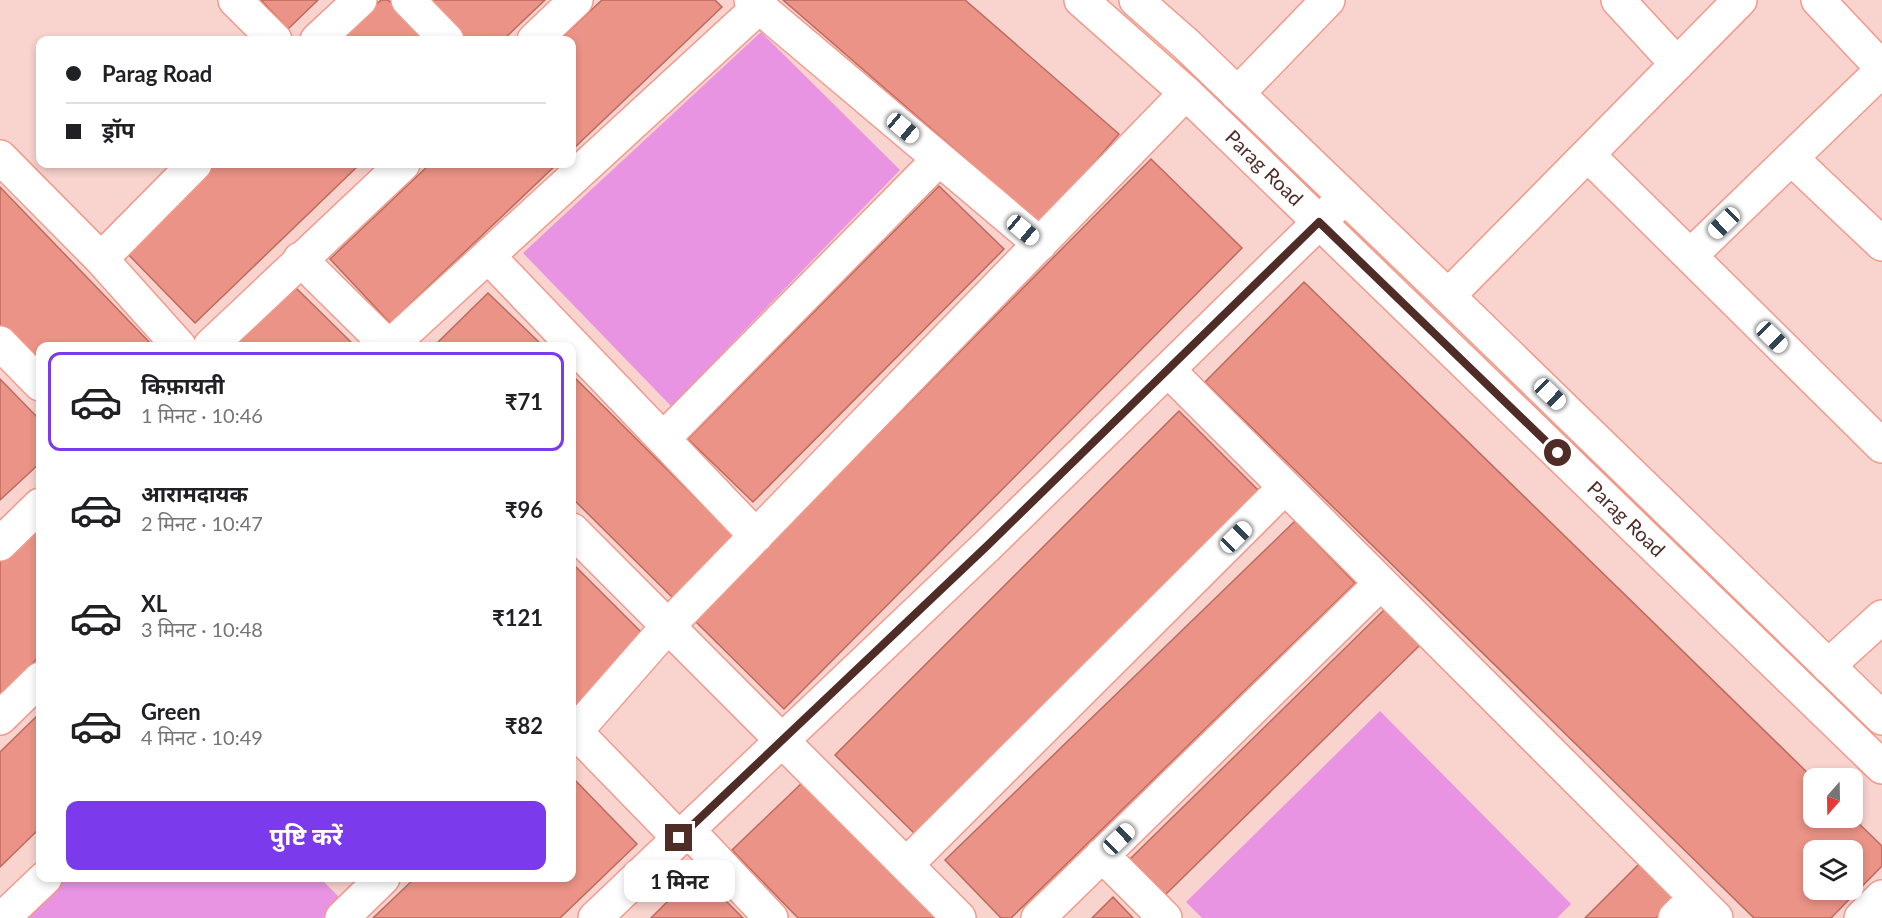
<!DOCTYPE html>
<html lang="hi">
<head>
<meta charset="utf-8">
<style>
  body { margin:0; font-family:Lato,"Noto Sans Devanagari",sans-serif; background:#f6f6f6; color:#202124; height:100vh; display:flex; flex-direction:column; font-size:22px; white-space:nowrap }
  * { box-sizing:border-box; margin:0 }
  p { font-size:20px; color:#757577 }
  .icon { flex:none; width:33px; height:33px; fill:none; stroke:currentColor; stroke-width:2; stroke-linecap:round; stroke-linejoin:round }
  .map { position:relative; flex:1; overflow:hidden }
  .sheet { position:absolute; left:36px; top:342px; width:540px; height:540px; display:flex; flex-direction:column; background:#fff; border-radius:12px; box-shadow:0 3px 9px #0003 }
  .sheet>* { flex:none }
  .guide { position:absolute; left:36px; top:36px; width:540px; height:132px; border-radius:12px; box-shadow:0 3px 9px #0003; display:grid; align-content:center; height:132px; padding:0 30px; background:#fff }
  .needle { width:39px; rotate:200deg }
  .buttons { position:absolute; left:1803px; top:768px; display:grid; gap:12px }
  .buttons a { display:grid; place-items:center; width:60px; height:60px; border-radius:12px; background:#fff; box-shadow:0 3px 9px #0003; font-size:30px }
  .end { position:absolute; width:27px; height:27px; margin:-14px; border:8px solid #502c27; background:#fff; box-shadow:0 0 0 3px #fff }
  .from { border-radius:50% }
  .bubble { position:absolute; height:42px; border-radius:12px; background:#fff; box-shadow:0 3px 9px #0003; font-size:20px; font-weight:700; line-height:42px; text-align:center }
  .car { position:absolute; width:18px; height:36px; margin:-18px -9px; border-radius:8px; box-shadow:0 0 4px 2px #0007; background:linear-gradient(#fff 24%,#345 0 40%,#fff 0 76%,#345 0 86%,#fff 0) }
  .guide b { display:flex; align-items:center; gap:21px; height:57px; font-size:22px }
  .guide b+b { border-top:2px solid #e0e0e0 }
  .guide i { width:15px; height:15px; background:#202124 }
  ul { padding:10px 0 0; list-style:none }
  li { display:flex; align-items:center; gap:18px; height:99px; margin:0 12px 9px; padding:0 18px; border:3px solid transparent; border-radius:12px }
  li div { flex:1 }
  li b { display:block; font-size:22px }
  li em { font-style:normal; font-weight:700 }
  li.selected { border-color:#7c3aed }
  li>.icon { width:54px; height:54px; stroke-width:1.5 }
  .button { display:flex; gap:12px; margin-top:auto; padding:12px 30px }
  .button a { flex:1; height:69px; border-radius:12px; background:#7c3aed; color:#fff; font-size:24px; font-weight:700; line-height:69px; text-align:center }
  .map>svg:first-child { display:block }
  .green { fill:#e994e3 }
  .building { fill:#eb9386; stroke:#bd6a5e; stroke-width:1.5; fill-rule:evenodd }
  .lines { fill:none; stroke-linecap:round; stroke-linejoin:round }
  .street-casing { stroke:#f29a8c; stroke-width:36 }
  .secondary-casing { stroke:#f29a8c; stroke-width:36 }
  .street { stroke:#fff; stroke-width:33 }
  .secondary { stroke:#fff; stroke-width:33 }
  .route { stroke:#502c27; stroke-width:8 }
  .labels { text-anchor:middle; stroke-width:4.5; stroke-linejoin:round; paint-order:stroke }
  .street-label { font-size:20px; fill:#502c27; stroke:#fefefe }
</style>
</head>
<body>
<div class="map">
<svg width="1882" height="918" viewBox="0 0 1882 918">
  <rect width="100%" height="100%" fill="#f9d3cd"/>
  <path class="green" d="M761,32L900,170L671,406L523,253Z
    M1380,711L1571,904L1557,918H1202L1186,902Z
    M49,878H320L342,900L323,918H6Z"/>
  <path class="building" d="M261,0H318L288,29Z
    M381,0H388L428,40H339Z
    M424,0H545L503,40H464Z
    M602,0H715L722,7L572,150V40H559Z
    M783,0H965L1119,134L1041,224Z
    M1151,159L1242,248L784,709L694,620Z
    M211,164H360L195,323L123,249Z
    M430,164H557L390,323L330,259Z
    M939,186L1004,249L753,502L688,439Z
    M0,187L153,346H40V369L0,327Z
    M1304,282L1814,779V818L1852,817L1882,846V866L1831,918H1754L1205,382ZM1814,850H1852V890H1814Z
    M295,287L355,346H235Z
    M488,293L543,346H434Z
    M572,375L735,537L673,598L572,498Z
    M0,379L40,420V463L0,500Z
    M1179,411L1259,491L916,835L835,755Z
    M1295,521L1355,583L1011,918H1001L945,860Z
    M40,524V656L0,694V562Z
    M572,563L652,643L582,712L572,702Z
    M1385,609L1420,645L1165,895L1130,859Z
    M40,713V828L0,867V752Z
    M572,777L637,844L560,918H373L415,878H572Z
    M804,781L938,918H798L732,850Z
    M1641,862L1676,898L1656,918H1585Z
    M697,872L743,918H651Z
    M1113,897L1133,918H1092Z"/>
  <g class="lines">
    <defs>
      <path id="street" d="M235,0L275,40
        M408,0L447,40
        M751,0L1040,244
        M1618,0L1677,64
        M1818,0L1882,68
        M317,40L360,0
        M534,40L576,0
        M1237,94L1328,0
        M1588,155L1882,446
        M0,157L101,259L179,346
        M1791,158L1882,244
        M488,256L756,536
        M1690,256L1882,70
        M101,259L195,164
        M300,259L388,346
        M1448,296L1740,0
        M0,343L40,384
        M210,346L403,164
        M390,346L759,7
        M1168,370L1716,918
        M663,439L939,159
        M572,530L959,918
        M0,544L40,505
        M1828,666L1882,617
        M0,718L40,679
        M572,728L679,838
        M575,732L668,626L1186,93
        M688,830L771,918
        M1102,855L1165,918
        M906,865L1285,487
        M3,918L45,878
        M342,918L383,878
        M595,918L988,545L1345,197
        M1038,918L1381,583
        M1675,918L1695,898
        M1861,918L1882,897"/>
      <path id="secondary" d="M1081,0L1186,93L1882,767
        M1136,0L1186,44L1448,296L1882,718"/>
    </defs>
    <use href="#street" class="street-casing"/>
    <use href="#secondary" class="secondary-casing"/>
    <use href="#street" class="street"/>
    <use href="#secondary" class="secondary"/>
  </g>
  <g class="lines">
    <path class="route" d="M679,838L988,545L1319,222L1558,453"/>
  </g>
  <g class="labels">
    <g class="street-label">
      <text transform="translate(1264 168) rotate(44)" y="7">Parag Road</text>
      <text transform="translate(1626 519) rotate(44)" y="7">Parag Road</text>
    </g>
  </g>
</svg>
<div class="buttons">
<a><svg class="needle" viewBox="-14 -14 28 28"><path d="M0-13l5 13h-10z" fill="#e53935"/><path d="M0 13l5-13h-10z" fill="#757577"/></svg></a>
<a><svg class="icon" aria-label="layers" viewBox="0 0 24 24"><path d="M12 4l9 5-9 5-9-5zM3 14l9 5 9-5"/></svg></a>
</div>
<i class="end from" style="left:1558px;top:453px"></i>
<i class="end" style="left:679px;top:838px"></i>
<div class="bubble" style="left:624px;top:860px;width:111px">1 मिनट</div>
<i class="car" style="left:903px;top:128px;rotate:130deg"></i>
<i class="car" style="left:1724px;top:223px;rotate:226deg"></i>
<i class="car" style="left:1023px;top:230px;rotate:130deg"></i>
<i class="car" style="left:1772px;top:337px;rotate:135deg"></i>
<i class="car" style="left:1550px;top:394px;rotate:134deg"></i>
<i class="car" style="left:1236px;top:537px;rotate:45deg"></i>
<i class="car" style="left:1119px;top:839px;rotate:46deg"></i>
<div class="guide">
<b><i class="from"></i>Parag Road</b>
<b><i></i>ड्रॉप</b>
</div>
<section class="sheet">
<ul>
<li class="selected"><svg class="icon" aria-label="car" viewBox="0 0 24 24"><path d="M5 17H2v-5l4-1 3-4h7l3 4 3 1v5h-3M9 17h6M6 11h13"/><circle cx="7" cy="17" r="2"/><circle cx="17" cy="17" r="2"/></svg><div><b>किफ़ायती</b><p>1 मिनट · 10:46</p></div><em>₹71</em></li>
<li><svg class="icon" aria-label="car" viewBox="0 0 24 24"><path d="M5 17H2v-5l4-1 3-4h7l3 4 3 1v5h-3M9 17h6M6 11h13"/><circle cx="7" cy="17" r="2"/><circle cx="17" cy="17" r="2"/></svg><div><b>आरामदायक</b><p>2 मिनट · 10:47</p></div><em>₹96</em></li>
<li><svg class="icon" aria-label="car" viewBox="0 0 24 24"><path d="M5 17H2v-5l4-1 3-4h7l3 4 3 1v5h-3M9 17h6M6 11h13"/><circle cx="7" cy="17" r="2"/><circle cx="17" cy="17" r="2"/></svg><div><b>XL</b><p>3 मिनट · 10:48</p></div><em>₹121</em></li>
<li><svg class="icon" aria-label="car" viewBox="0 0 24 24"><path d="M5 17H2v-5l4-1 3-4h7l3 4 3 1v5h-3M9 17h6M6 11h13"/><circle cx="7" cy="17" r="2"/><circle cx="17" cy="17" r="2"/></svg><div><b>Green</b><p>4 मिनट · 10:49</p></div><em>₹82</em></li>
</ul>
<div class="button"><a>पुष्टि करें</a></div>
</section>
</div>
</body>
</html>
